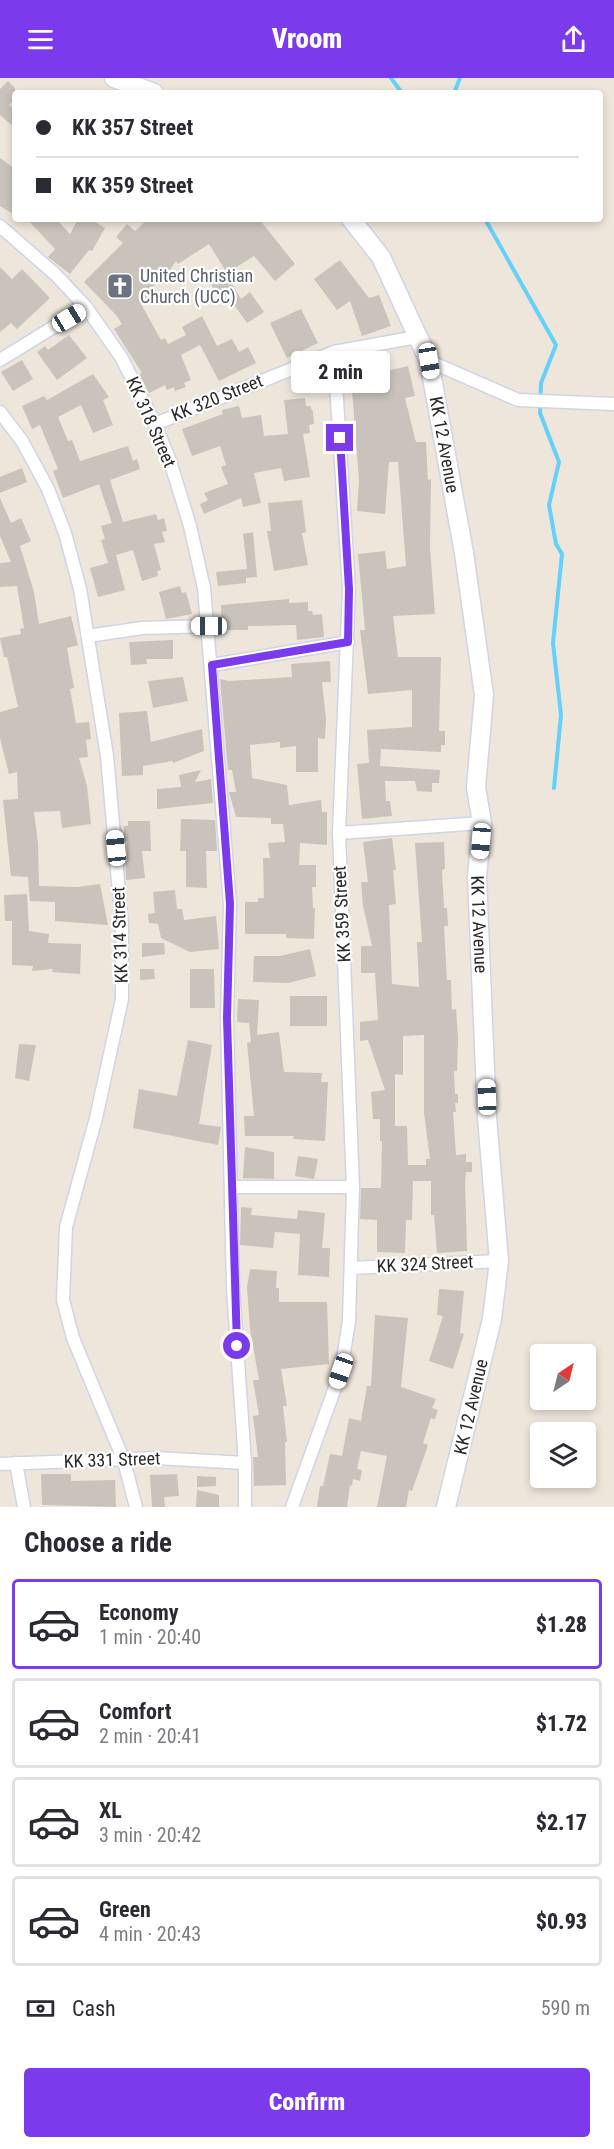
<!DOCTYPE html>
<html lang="en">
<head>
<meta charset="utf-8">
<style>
  body { margin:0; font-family:"Roboto Condensed",sans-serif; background:#f2f2f3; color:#2b2b33; height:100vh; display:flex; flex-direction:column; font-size:22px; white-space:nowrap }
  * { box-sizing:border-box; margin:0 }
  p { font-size:20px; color:#7c7c81 }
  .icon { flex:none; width:33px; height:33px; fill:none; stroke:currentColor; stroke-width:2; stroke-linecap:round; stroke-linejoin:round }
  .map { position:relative; height:1429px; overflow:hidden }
  .side { display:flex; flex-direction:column; background:#fff; flex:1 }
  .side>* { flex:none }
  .guide { position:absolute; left:12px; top:12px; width:591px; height:132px; border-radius:6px; box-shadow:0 3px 9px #0003; display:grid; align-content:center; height:132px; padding:0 24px; background:#fff }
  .needle { width:39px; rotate:35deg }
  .controls { position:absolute; left:530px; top:1266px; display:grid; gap:12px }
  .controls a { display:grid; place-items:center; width:66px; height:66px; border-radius:6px; background:#fff; box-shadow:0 3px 9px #0003; font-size:30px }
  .end { position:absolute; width:27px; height:27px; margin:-14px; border:8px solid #7c3aed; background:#fff; box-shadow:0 0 0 3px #fff }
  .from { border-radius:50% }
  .bubble { position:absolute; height:42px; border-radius:6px; background:#fff; box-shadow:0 3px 9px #0003; font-size:20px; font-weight:800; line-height:42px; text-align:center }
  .car { position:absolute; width:18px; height:36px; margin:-18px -9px; border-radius:8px; box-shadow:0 0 4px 2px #0007; background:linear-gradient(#fff 24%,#345 0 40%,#fff 0 76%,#345 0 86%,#fff 0) }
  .guide b { display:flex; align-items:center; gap:21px; height:57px; font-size:22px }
  .guide b+b { border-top:2px solid #e1e1e2 }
  .guide i { width:15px; height:15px; background:#2b2b33 }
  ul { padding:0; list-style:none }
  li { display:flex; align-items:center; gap:18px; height:90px; margin:0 12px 9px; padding:0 12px; border:3px solid #e1e1e2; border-radius:6px }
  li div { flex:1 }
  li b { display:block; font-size:22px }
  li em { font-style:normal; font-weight:800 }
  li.active { border-color:#7c3aed }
  li>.icon { width:54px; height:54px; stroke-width:1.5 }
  h2 { padding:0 24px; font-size:27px; line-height:72px }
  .pay { display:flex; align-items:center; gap:15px; height:66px; padding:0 24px; font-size:22px }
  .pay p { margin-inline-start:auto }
  .action { display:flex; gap:12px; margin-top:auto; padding:12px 24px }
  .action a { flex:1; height:69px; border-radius:6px; background:#7c3aed; color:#fff; font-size:24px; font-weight:800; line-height:69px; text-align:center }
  header { display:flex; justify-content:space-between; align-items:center; height:78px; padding:0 24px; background:#7c3aed; color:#fff; font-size:27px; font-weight:800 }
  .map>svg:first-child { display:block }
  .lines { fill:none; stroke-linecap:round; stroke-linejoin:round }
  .stream { stroke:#65d1f9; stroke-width:4 }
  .building { fill:#c9c3bb; fill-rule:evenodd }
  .street-casing { stroke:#d0d4e5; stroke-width:15 }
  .secondary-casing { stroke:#d0d4e5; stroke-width:21 }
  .street { stroke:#fff; stroke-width:12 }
  .secondary { stroke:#fff; stroke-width:18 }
  .route { stroke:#7c3aed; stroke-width:8 }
  .labels { text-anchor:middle; stroke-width:4.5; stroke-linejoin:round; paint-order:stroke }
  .worship-label { font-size:18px; fill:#5b616d; stroke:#fff; text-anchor:start }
  .street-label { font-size:18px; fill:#2a2a2a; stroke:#fff }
</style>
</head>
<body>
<header><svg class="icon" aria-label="menu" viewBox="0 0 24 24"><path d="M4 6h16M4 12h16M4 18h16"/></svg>Vroom<svg class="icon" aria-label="share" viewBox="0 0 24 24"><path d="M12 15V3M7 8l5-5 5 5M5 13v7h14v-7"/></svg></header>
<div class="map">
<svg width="614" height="1429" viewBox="0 0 614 1429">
  <rect width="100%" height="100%" fill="#eee6db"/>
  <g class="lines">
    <path class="stream" d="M391,0L402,15
      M454,15L460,0
      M485,141L556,267L541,305L540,335L559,384L549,427L556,466L562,476L553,565L561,637L554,710"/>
  </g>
  <path class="building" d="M8,3L15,10V21L9,27L15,32V50L0,37V11Z
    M0,80L15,91V137L0,128Z
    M27,141H56L70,156L78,141H90L105,150L92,173L89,172L70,196L48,179L55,171Z
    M154,141H259L295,186L275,203L254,178L227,195L209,166L178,186L176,183L164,200L153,208L156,212L141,226L161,262L165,260L168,266L186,257L182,249L202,238L217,268L232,261L239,274L248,269L256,285L219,303L200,267L181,277L191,302L184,305L186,309L175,313L174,309L167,312L165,307L149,315L139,296L142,295L114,251L122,246L116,237L84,204L123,165L116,159L127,146L135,153L147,142L150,144Z
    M340,182L369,220L379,217L391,248L362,258L350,223L337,232L314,201Z
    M0,189L12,201L22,191L50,220L17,251L11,245L0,254Z
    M227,197L241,221L250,214L264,234L247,245L227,217L220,221L211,206Z
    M301,231L318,265L287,280L270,245Z
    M69,257L87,280L57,302L37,274L45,268L48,272Z
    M22,282L33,301L13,313L1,294Z
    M408,288L415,318L405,320L416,364H426L428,402L431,401L430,470L435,536L393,538L398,579H441L439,653H445V667H441V674L381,671L380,688L440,692L439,705H432V714L417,713L415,703H385L386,723H390L392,738L362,741L357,686L369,685L367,652L412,649V612L368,616L360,552H365L358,476L385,473L387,491L406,488L398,384H389L385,436L357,433L359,402L352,311L382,310L379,295Z
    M93,296L109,319L103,322L113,347L93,355L81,327L58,339L68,363L72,362L80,383L128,368L133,383L137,381L140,391L110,402L123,444L156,436L158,442L164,440L167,453L162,454L165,464L154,466L161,492L157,493L158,498L142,503L133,472L116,477L125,512L98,519L90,490L108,485L101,462L105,461L101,448L112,445L99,406L63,420L53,393L58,391L40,347L32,351L22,328L44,318L47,322Z
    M305,320L306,328H310L313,334L314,346L309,347L310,355L303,356L310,399L284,403L281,390L254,395L261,425L243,429L241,420L204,436L200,426L208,422L204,415L228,406L221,389L226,387L220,368L192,378L182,351L223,336L222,332L239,328L242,340L261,337L264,358L288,356L284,322Z
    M22,390L27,404L0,415V399Z
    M0,420L11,445L21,440L31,463L20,468L34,514L39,546L71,538L78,567L67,570L74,610L70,611L76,645L89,644L91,661L86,662L88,679L79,680L87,708L91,746L62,750L60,733L34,734L38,765L39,808L77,809L100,806L108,847L55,843V824L30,823L28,799L11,798L3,722L18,721L17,694L9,696L0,660V634L18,629L7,579H4L0,560L21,556L20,551L24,550L17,508L0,509V485L11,484L0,458Z
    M302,422L306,454L302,455L308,487L274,493L267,453H271L268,425Z
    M253,454L257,499L246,500V505L218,508L216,494L247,491L243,456Z
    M180,508L182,515L186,514L192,536L166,541L159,514Z
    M289,521V525L308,524V533H312L313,537L322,536L324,559L297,562L296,547L248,548V552H222L221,527Z
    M173,562V581H146L147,586L131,587L129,564Z
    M330,583L331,604H322L326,641L325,661L318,660V694H296V668L280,670V664L250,667L252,700L287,707L289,727L321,722L322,734H327V767L300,765L299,787H316V809H312L313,830H315L314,861L286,860V856H245V824H258V820H264L263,780H270L268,765L285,764L283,746H271V740L236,739L229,714H236L232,692H228L220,601L229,603L292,599L291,586Z
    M183,599L188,623L153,630L148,603Z
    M147,633L151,664L202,651L204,673L173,685V683L143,688V697L122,698L119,635Z
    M201,692L195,704L211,701L213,725L157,731V711L181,709L179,697Z
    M181,741L215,742L217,773H206L207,810L186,809V773H180Z
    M128,743H150L151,773H142L145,800L126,802L125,783L127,782V763H124V748H128Z
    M392,760L396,792H393L396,826L389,827L392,906L419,909L417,864H422L415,765L444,764L445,791L442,792L444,830H447L448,848H444L447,902H451L452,932L456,931L458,960L457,993H454L455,1016H458V1025H455L456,1034H453L456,1077L466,1076V1084H472V1094H466L465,1105L467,1173L437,1175L434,1137H431V1103H413L412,1142H406L405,1175L377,1174V1142L360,1141L361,1110H381L382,1063H380V1041H373L371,1014L385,1012L368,962L360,963V944L378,942L375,895H361V868H372L363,828L361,804H368L363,764ZM424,957V1035L430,1081H426V1087H408L407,1048H395V996L403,997V958Z
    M175,812L177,831H182L184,842L216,838L219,871L190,874L161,860L158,846L149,845L148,836L155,835L153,814Z
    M27,816L29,853L49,856L48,865L81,866L80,896L52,894L53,891L32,893L33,888L12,887V843H5L4,817Z
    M142,865H164L165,876L142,879Z
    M310,871L316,898L288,905L253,904L254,878H280Z
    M140,891H154L155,901L140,902Z
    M190,891H214L215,930H190Z
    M290,918H327V948H290Z
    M238,921L259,922L257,957L279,954L284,994L322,995L321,1004H328L325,1063L293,1061L294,1058H245L244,1038H254L247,965L251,964L249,945L237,944Z
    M188,962L212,967L199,1046L221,1049L218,1067L133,1050L139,1011L177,1018Z
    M19,966L36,967L29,1003L15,1000Z
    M245,1069L274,1074V1101L243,1100Z
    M298,1078L318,1081L314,1101L295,1098Z
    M241,1129L252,1130L251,1137L297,1141L298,1132L325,1135L322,1170H330L329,1199L298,1197L300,1156L275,1154L273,1170L240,1167Z
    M250,1191L277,1193L276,1210H279V1224H327L329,1286L281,1291L287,1328H283L287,1364H285L286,1407L254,1408L253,1379H258L253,1338L259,1337L253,1302H259L250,1251L247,1209Z
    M439,1211L464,1213L460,1255L464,1256L453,1291L429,1283L443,1238L437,1237Z
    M375,1237L408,1240L401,1309L436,1321L432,1330L438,1332L435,1341L431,1340L423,1365L428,1367L412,1413L409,1412L406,1429H377L387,1378L361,1373L357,1391L362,1392L360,1403L353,1401L352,1408L350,1407L347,1429H317L320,1408H323L330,1376L342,1378L349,1340L361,1343L367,1308H371Z
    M41,1396H71V1403L115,1402L116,1429L42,1427Z
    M177,1396L179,1418L164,1419L165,1429H152L150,1397Z
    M197,1398L216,1399V1408L197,1409Z
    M197,1412L219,1417V1429H196Z"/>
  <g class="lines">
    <defs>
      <path id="street" d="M0,148L56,197L86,229L121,279L155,346L170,383L190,448L204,510L230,826L227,940L233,1210L245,1385V1429
        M0,282L86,229
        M429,283L518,322L614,326
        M0,334L22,363L48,411L65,455L80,511L107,678L122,848V921L96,1040L66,1149L63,1222L73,1260L124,1383L136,1429
        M155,346L334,274L417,259
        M88,558L142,550L209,548
        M212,587L348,564
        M339,755L482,745
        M231,1109H353
        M351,1190L499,1183
        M16,1385L24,1429
        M0,1386L156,1380L245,1385
        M292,1429L341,1293L349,1243L353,1109L339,755L349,511L334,274"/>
      <g id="secondary">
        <path d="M114,0L154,15"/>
        <path id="s1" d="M351,141L381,179L429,283L464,475L484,617L476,709L482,745L477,799L487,1040L499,1183L492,1241L446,1429"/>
      </g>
    </defs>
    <use href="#street" class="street-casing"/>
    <use href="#secondary" class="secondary-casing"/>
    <use href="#street" class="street"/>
    <use href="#secondary" class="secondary"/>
  </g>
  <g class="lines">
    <path class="route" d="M237,1268L227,940L230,826L212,587L348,564L349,511L340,360"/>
  </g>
  <defs>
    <symbol id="church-square" viewBox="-11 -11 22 22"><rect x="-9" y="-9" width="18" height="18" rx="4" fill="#6b7280" stroke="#fff"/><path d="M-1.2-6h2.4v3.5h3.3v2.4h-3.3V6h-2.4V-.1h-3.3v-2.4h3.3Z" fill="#fff"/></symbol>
  </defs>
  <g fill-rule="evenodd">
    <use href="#church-square" x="105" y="193" width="30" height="30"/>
  </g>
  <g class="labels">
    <g class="worship-label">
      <text x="140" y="204">United Christian<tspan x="140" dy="21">Church (UCC)</tspan></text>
    </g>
    <g class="street-label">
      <text transform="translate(217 320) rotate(-22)" y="6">KK 320 Street</text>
      <text transform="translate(151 344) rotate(66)" y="6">KK 318 Street</text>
      <text dy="6" stroke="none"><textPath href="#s1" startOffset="248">KK 12 Avenue</textPath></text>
      <text transform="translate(342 836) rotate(-93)" y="6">KK 359 Street</text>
      <text dy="6" stroke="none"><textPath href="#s1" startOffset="732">KK 12 Avenue</textPath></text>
      <text transform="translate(120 857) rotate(-92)" y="6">KK 314 Street</text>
      <text transform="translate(425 1186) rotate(-3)" y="6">KK 324 Street</text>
      <text transform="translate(471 1329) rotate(-77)" y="6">KK 12 Avenue</text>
      <text transform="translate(112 1382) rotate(-2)" y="6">KK 331 Street</text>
    </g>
  </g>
</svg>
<div class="controls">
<a><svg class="needle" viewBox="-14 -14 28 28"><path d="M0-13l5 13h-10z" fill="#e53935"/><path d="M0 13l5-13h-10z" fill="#7c7c81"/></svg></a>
<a><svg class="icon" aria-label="layers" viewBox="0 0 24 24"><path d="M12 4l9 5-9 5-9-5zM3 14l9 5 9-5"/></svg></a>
</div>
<i class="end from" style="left:237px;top:1268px"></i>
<i class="end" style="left:340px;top:360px"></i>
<div class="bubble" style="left:291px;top:273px;width:99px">2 min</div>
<i class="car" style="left:69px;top:240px;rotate:59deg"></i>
<i class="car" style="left:429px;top:283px;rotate:171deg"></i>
<i class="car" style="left:209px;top:548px;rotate:270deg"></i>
<i class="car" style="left:481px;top:763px;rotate:185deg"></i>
<i class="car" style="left:116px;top:770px;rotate:354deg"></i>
<i class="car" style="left:487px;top:1019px;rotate:358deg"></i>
<i class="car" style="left:341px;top:1293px;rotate:199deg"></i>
<div class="guide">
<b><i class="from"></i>KK 357 Street</b>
<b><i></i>KK 359 Street</b>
</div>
</div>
<section class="side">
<h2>Choose a ride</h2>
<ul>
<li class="active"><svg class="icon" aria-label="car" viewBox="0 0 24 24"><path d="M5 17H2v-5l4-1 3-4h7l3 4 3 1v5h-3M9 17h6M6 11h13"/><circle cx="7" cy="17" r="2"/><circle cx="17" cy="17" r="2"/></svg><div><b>Economy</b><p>1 min · 20:40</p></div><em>$1.28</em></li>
<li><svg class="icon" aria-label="car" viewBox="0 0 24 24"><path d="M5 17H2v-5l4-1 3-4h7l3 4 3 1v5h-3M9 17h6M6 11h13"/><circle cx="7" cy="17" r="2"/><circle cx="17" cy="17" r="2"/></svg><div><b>Comfort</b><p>2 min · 20:41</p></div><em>$1.72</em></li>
<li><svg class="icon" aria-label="car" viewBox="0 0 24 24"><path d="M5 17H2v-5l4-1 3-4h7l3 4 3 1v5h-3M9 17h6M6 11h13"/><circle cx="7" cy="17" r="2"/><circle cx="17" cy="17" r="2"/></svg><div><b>XL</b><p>3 min · 20:42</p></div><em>$2.17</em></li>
<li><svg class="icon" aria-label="car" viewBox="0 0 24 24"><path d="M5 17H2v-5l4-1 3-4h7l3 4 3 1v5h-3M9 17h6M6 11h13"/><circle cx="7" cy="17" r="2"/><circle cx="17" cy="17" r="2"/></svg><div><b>Green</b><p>4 min · 20:43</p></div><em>$0.93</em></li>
</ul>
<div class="pay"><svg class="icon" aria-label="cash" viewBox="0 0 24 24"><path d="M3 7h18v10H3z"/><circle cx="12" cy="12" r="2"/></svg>Cash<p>590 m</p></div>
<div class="action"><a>Confirm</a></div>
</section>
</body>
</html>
